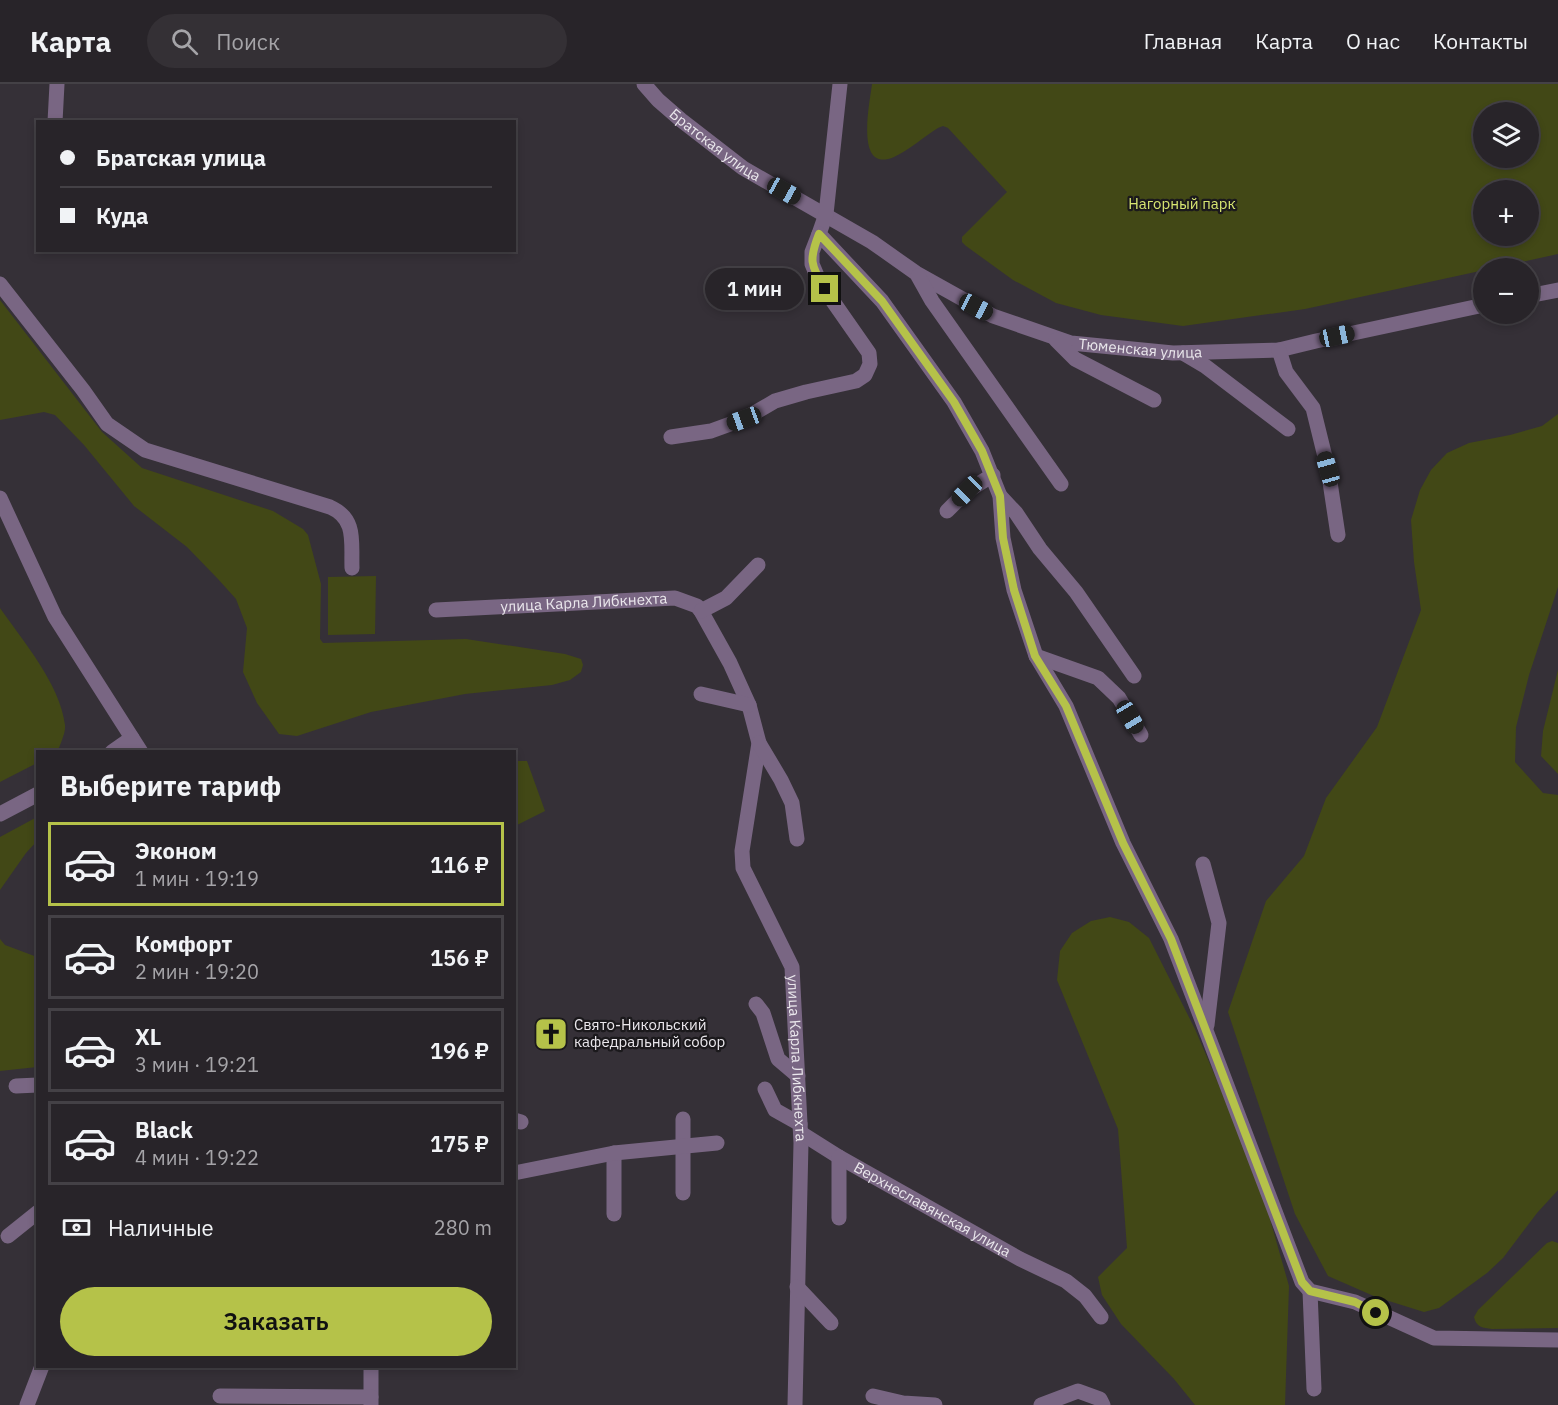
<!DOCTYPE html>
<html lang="ru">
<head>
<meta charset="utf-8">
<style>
  body { margin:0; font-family:"IBM Plex Sans",sans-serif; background:#343035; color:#f1f3f6; height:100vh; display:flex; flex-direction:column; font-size:22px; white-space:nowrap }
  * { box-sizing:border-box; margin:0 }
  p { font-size:20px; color:#a5a4a8 }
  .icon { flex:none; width:33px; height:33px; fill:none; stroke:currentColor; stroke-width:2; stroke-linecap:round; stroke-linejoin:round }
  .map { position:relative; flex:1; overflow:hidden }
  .side { position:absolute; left:36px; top:666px; width:480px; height:618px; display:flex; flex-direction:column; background:#282429; border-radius:0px; box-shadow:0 3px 9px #0003,0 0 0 2px #444146 }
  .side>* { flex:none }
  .banner { position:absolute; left:36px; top:36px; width:480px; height:132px; border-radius:0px; box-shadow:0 3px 9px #0003,0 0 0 2px #444146; display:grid; align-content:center; height:132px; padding:0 24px; background:#282429 }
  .controls { position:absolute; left:1473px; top:18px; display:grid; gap:12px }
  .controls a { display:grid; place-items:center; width:66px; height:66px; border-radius:50%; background:#282429; box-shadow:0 3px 9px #0003,0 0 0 2px #444146; font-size:30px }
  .end { position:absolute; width:27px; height:27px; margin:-14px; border:8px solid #b5c249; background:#111; box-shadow:0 0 0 3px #111 }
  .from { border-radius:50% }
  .bubble { position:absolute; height:42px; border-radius:21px; background:#282429; box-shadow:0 3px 9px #0003,0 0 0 2px #444146; font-size:20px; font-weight:600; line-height:42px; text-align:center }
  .car { position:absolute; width:18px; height:36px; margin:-18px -9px; border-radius:8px; box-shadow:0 0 4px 2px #0007; background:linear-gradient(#222 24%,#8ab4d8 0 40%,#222 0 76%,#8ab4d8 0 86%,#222 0) }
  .banner b { display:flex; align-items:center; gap:21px; height:57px; font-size:22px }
  .banner b+b { border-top:2px solid #444146 }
  .banner i { width:15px; height:15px; background:#f1f3f6 }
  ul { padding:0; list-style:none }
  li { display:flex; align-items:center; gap:18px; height:84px; margin:0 12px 9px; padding:0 12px; border:3px solid #444146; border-radius:0px }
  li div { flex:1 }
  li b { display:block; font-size:22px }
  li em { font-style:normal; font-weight:600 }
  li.current { border-color:#b5c249 }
  li>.icon { width:54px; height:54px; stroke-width:1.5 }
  h2 { padding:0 24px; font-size:27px; line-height:72px }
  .pay { display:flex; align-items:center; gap:15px; height:66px; padding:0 24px; font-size:22px }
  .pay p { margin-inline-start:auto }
  .action { display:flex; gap:12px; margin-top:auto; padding:12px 24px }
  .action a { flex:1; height:69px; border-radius:36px; background:#b5c249; color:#111; font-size:24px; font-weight:600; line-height:69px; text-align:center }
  header { display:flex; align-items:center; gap:36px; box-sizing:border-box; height:84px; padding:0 30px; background:#282429; border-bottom:2px solid #444146 }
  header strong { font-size:28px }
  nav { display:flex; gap:33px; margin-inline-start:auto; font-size:21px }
  .search { width:420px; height:54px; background:#343035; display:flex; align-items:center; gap:15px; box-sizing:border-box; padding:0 21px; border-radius:33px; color:#a5a4a8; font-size:22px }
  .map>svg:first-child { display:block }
  .green { fill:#424816; fill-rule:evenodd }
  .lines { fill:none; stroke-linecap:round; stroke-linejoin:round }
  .minor { stroke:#796683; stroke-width:15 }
  .route { stroke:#b5c249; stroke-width:8 }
  .labels { text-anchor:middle; stroke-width:4.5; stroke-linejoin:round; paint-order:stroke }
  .street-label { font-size:15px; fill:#eae7ec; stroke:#1b191c }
  .park-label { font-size:15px; fill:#d8e671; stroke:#1b191c }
  .poi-label { font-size:15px; fill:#eae7ec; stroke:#1b191c; text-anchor:start }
</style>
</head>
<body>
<header>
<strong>Карта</strong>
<div class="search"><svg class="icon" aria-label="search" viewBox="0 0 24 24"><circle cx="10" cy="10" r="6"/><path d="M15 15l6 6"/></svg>Поиск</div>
<nav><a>Главная</a><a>Карта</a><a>О нас</a><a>Контакты</a></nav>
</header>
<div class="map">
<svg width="1558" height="1321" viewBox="0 0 1558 1321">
  <rect width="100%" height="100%" fill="#353037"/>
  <path class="green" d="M872,0H1558V170L1305,225L1183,242L1101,231L1056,219L1013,196L966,162L962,158V153L1007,108L948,44L943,42L938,44C925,52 908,67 894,73C854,90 870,18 872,0ZM1484,28H1528V74H1484ZM1484,106H1528V152H1484Z
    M0,216L102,348L142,384L273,427L303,445L308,451L321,500L320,555L323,559L466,555L565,570L581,575L583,581L581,588L570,596L552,601L465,610L371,628L297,652L279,650L257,619L243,588L247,544L236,515L218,495L187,463L134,422L84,361L55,331L44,328L0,336Z
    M1558,330V503L1529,591L1516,643L1515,678L1543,709L1558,711V1106L1537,1129L1503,1174L1487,1189L1439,1224L1424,1228L1376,1213L1328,1192L1295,1130L1228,928L1266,817L1304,772L1326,714L1377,643L1421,526L1414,478L1411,436L1420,406L1431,386L1447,369L1469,359L1510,351L1542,342Z
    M376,492L375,550L328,551V493Z
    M0,524C23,557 60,600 65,641C66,649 60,660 58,667L38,668L37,679L0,698Z
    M1558,586V690L1541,672L1543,647Z
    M515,677H527L545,727L515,742Z
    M37,733V757L26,769L0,806V753Z
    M1110,833L1129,838L1149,854L1195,945L1258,1093L1289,1202L1285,1321H1195L1174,1295L1121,1240L1102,1211L1098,1193L1127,1164L1118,1045L1057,896L1060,867L1072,849L1091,837Z
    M0,855L5,861L37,873V983L0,987Z
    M1552,1157L1558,1159V1244L1492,1245C1483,1244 1476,1243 1474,1233L1478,1226L1547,1159Z"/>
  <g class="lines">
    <g class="minor">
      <path id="s1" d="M644,0L658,16L681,36L743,84L872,158L916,189L993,232L1071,259L1173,269L1279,266L1316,257L1484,221"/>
      <path d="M840,0L826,130L819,150L882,217L954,318L982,367L1000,412L1003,454L1014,506L1036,572L1066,622L1123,759L1171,855L1302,1198L1310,1207L1355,1218L1434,1254L1558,1256"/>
      <path d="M55,38L57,0"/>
      <path d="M918,192L932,217L1061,400"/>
      <path d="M0,200L83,306L107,340L145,366L330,423C357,435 351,458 352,484"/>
      <path d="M1528,212L1558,206"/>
      <path d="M1056,256L1075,275L1154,316"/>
      <path d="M1279,266L1286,288L1313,324L1328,385L1338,451"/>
      <path d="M1183,269L1205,282L1288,345"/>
      <path d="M671,353L711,347L744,335L775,317L806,308L856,297L865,291L870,280L869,269L832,216L818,194L812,180V168L819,150"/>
      <path d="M1000,412L1016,429L1040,465L1076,508L1134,592"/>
      <path d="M0,414L55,533L141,668"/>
      <path d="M947,427L967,407L993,391"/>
      <path id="s2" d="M436,526L675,514L697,522L701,527L730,579L749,621L759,659L742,767L743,784L792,883L801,1059L795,1321"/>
      <path d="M701,527L726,514L758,481"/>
      <path d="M1036,572L1098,594L1119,614L1141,651"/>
      <path d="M701,610L749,621"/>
      <path d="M759,659L781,696L792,719L797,755"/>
      <path d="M112,668L132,654"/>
      <path d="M0,730L38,710"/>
      <path d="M1203,780L1219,839L1207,941"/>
      <path d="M756,920L763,929L778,975L798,992"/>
      <path d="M16,1002L38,1001"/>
      <path d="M765,1005L775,1026L800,1040"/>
      <path d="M683,1035V1109"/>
      <path d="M514,1036L521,1038"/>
      <path id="s3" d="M801,1049L839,1073L1020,1175L1066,1197L1085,1212L1101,1233"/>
      <path d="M614,1069V1130"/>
      <path d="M839,1073V1134"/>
      <path d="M514,1089L614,1069L717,1059"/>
      <path d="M8,1152L38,1128"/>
      <path d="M797,1203L831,1239"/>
      <path d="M1310,1207L1314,1305"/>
      <path d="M371,1282V1321"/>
      <path d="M220,1312L371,1313"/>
      <path d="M873,1312L903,1319L935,1321"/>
      <path d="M27,1321L42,1282"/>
      <path d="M1041,1321L1078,1307L1100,1315L1103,1321"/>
    </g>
  </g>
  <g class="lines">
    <path class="route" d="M825,205C810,181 809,175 819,150L882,217L954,318L982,367L1000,412L1003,454L1014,506L1035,572L1066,622L1123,759L1171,855L1302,1198L1310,1207L1355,1218L1376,1229"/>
  </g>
  <defs>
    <symbol id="church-square" viewBox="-11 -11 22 22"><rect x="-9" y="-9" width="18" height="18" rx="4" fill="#b5c249" stroke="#1b191c"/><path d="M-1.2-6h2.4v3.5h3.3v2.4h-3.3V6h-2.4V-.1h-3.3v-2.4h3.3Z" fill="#111"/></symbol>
  </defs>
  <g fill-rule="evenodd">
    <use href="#church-square" x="532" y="931" width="38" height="38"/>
  </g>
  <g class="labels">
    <g class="street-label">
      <text dy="5" stroke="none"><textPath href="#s1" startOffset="94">Братская улица</textPath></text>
      <text dy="5" stroke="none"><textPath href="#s1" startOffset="573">Тюменская улица</textPath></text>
      <text dy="5" stroke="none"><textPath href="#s2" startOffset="148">улица Карла Либкнехта</textPath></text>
      <text dy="5" stroke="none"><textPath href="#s2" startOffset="742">улица Карла Либкнехта</textPath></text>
      <text dy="5" stroke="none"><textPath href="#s3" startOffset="152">Верхнеславянская улица</textPath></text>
    </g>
    <g class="park-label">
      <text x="1182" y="125">Нагорный парк</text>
    </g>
    <g class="poi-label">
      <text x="574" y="946">Свято-Никольский<tspan x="574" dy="17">кафедральный собор</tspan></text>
    </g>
  </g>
</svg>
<div class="controls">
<a><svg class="icon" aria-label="layers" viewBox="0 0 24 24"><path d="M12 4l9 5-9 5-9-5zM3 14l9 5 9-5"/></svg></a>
<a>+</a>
<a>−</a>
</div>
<i class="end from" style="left:1376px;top:1229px"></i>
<i class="end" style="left:825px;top:205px"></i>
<div class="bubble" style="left:705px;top:184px;width:99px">1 мин</div>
<i class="car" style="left:784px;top:107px;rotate:119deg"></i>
<i class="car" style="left:976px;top:223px;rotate:118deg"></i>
<i class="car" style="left:1337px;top:252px;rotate:78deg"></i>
<i class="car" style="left:744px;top:335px;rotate:250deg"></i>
<i class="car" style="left:1328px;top:385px;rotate:344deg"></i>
<i class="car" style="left:967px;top:407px;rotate:225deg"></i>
<i class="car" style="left:1130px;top:633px;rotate:149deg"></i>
<div class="banner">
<b><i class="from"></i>Братская улица</b>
<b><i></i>Куда</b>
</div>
<section class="side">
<h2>Выберите тариф</h2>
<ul>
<li class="current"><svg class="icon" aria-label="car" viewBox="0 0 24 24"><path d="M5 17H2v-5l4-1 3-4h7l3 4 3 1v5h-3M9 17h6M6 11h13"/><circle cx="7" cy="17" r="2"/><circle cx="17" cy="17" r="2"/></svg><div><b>Эконом</b><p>1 мин · 19:19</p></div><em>116 ₽</em></li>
<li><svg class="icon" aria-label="car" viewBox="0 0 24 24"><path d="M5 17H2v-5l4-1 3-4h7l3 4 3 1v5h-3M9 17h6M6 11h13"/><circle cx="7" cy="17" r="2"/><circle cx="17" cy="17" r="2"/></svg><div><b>Комфорт</b><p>2 мин · 19:20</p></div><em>156 ₽</em></li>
<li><svg class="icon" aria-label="car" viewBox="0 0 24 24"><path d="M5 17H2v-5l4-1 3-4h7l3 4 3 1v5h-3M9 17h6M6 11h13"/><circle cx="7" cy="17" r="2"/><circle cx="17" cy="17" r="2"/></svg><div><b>XL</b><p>3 мин · 19:21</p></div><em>196 ₽</em></li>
<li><svg class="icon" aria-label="car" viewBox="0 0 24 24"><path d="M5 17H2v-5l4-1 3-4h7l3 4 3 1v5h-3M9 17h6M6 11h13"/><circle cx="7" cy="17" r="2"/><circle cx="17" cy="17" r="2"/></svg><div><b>Black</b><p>4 мин · 19:22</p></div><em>175 ₽</em></li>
</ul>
<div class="pay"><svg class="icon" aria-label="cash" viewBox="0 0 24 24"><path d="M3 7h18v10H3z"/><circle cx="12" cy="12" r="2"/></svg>Наличные<p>280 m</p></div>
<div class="action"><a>Заказать</a></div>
</section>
</div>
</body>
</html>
